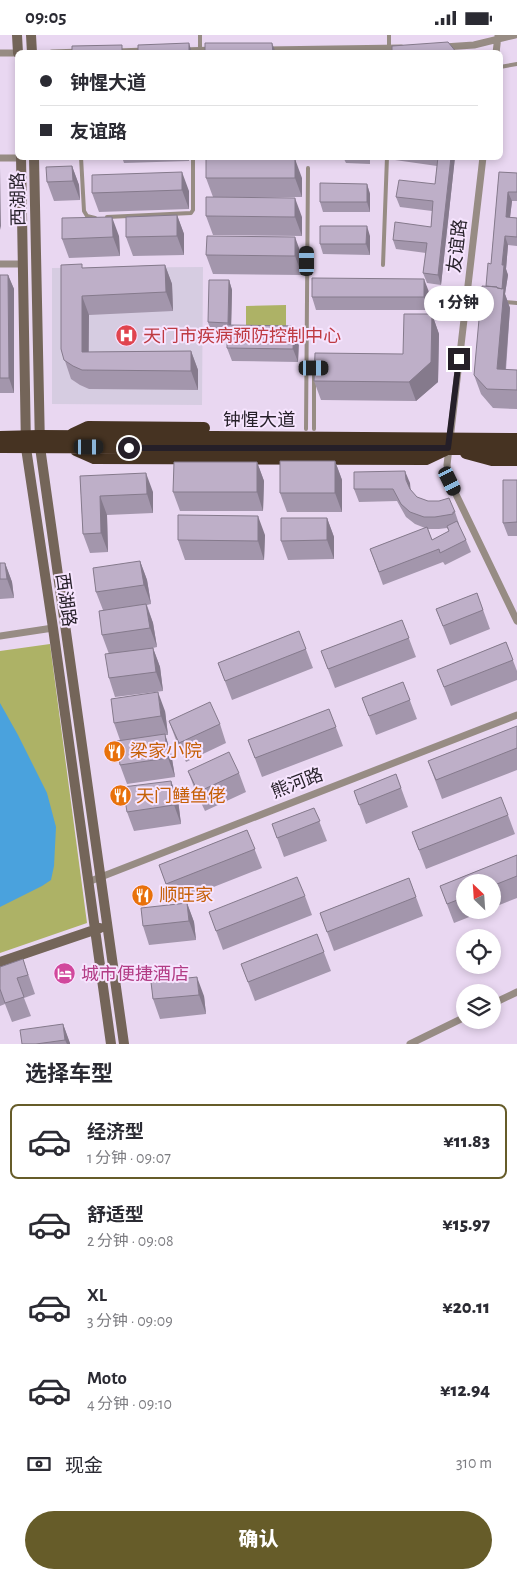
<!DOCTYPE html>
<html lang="zh">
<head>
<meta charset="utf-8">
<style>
  body { margin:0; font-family:"Alegreya Sans","Noto Sans SC",sans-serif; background:#f2f2f3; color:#2b2b33; height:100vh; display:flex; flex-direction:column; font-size:19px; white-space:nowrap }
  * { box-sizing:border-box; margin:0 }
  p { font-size:16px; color:#7c7c81 }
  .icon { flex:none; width:28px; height:28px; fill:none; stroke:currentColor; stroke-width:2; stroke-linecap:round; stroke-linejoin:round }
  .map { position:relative; height:1009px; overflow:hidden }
  .drawer { display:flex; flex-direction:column; background:#fff; flex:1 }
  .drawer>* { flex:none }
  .hud { position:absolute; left:15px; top:15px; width:488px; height:110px; border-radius:8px; box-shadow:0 2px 8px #0003; display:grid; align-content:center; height:110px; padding:0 25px; background:#fff }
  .needle { width:32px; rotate:335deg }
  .buttons { position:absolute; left:456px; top:839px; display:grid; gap:10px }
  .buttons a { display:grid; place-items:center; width:45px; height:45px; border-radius:50%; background:#fff; box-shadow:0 2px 8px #0003; font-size:25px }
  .end { position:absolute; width:22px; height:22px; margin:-11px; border:6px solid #251f28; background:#fff; box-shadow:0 0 0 2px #fff }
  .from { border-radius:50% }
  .bubble { position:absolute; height:35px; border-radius:18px; background:#fff; box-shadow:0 2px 8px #0003; font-size:16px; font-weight:800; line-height:35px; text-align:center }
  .car { position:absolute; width:15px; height:30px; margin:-15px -8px; border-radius:6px; box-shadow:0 0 4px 1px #0007; background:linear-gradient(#222 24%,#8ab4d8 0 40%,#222 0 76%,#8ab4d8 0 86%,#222 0) }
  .hud b { display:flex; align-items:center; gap:18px; height:48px; font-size:19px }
  .hud b+b { border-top:1px solid #e1e1e2 }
  .hud i { width:12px; height:12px; background:#2b2b33 }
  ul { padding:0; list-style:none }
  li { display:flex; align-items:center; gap:15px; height:75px; margin:0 10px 8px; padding:0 15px; border:2px solid transparent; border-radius:8px }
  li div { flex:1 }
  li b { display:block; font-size:19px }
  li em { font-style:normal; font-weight:800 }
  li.current { border-color:#665c29 }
  li>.icon { width:45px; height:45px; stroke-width:1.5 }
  h2 { padding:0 25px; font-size:22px; line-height:60px }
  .pay { display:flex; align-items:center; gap:12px; height:55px; padding:0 25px; font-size:19px }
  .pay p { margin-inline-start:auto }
  .button { display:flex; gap:10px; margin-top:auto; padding:10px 25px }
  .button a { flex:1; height:58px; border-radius:30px; background:#665c29; color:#fff; font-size:20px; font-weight:800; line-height:58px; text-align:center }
  .status { display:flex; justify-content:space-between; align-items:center; height:35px; padding:0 25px; background:#fff; direction:ltr }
  .status svg { height:14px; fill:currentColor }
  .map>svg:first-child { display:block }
  .medical { fill:#d6cce1 }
  .green { fill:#adb266 }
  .water { fill:#4aa2dd }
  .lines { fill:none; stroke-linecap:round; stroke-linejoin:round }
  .lane { stroke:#978c84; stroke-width:4 }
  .street { stroke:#978c84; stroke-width:7 }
  .secondary { stroke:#746559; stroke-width:10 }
  .highway { stroke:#463322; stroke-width:12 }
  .wall { fill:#a396ac; fill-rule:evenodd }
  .shaded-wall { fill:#857a8c }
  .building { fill:#beafc8; stroke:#857a8c }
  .route { stroke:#251f28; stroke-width:6 }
  .labels { text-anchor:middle; stroke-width:4; stroke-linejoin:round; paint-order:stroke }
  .street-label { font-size:18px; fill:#251f28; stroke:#f6e4fe }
  .health-label { font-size:18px; fill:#be3a42; stroke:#f6e4fe; text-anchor:start }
  .food-label { font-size:18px; fill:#c56008; stroke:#f6e4fe; text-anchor:start }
  .hotel-label { font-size:18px; fill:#b23c85; stroke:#f6e4fe; text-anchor:start }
</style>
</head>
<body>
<div class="status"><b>09:05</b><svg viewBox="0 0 49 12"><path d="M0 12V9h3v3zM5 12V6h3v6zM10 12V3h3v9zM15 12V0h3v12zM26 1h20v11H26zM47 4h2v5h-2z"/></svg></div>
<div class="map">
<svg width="517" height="1009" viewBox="0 0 517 1009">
  <rect width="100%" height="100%" fill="#e9d7f1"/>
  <path class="medical" d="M203,232L202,370L52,369V233Z"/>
  <path class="green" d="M286,270V293L246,294V271Z
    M50,609L87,888L0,918V616Z"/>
  <path class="water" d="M0,668L18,700L47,758L56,792L54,831L51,845L42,851L0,872Z"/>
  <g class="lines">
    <path class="lane" d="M200,0V15
      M389,18V0
      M500,32L517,29
      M81,122L84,176L87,181L95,183
      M107,182L191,178L193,175V122
      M383,230L387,122
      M466,265L483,266
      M505,267L517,268
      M306,394L308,133
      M314,394V333H318"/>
    <path class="street" d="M444,12L474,10L515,0
      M267,15L401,13
      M184,16L214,15
      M117,17L146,16
      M0,18H18
      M52,18L81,17
      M496,18L498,1
      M483,122L447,430L450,447L517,586
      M0,123H21
      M0,229H23
      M0,601L53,593
      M88,847L517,680
      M492,969L517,957
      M410,1009L465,982"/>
    <path class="secondary" d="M17,0L18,18
      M31,0L32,18
      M21,122L26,413L53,593L111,1009
      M34,122L40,412L124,1009
      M0,927L100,893"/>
    <path class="highway" d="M73,399L88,392L204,393
      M0,402L39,401L517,404
      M0,412L517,414
      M76,415L94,423L426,424L445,415
      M466,418L492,425H517"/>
  </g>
  <path class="wall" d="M122,122H189V126L124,128Z
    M213,122H302V124H213Z
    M343,122H370V129L346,128Z
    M394,122H455L441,250L427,248L423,238L426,218L396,214L393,205L431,192L432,176L400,172L396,162L435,149L437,131L395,125Z
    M72,131L79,150L80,165L54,166L47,147Z
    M499,137L517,138V166H512L510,182L517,183V211L508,210L506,234L508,240L505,259L510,273L506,335H517V374L493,373L481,359L474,340L486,251L491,229Z
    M92,140L189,156V174L99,177L92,158Z
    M206,143H302V162H213Z
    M367,149L370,159V177H323L320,167Z
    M177,180L184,199V220L133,221L126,202Z
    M206,181L302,182V201L213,200Z
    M119,201L120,221L69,223L62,204Z
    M370,201V220L323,219L320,209Z
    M206,220L302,221V240L213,239Z
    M165,230L172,249L173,276L89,280V317L191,316L198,335V355L89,354L80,350L71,344L61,314L84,233Z
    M0,240H8L14,254V358H0Z
    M229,245L232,255L231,290L294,291L299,304L298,327L232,326L227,313V298L211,297L208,287Z
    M429,257V275H316L312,262Z
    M432,279L439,299L438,347L416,366L321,365L314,346L403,319Z
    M335,426L342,445V477H287L280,458Z
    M257,427L264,446L263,476H180L173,457Z
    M80,441L153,457V478L107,480L108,517L90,518L83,499Z
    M517,445V501H508L503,488Z
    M410,448V455L417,462L455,477L459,489H458L466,505L471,517L445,530L443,527L383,550L370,514L425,493L415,489L406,482L397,466L359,467L354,454ZM447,493L449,496L432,505L428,494H439Z
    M327,483L334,502V524L288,525L281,506Z
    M265,500L264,525H185L178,505Z
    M140,526L147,545L151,569L147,570L153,588L157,612L153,613L160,632L163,656L115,662L109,643V619L102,600L103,575L96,557Z
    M0,528H5L12,547L14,563L0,564Z
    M477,558L490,594L450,610L436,574Z
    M402,585L416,622L335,653L321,616Z
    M299,596L313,633L232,665L218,628Z
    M506,607L517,636V645L451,671L437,635Z
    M403,647L417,684L376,700L362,663Z
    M329,674L343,711L262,742L248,705Z
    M165,676L168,700H165L171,718L175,742L127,749L120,730V705L114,688Z
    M169,686L220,689L226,708L186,727L176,705Z
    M517,691V735L442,764L428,726Z
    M188,736L239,738L246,757L205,776L195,755Z
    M396,739L408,772L366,789L354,756Z
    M171,746L178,765L181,789L134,796L127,777Z
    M314,773L327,806L284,822L272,789Z
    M508,780L515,799L426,834L412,797Z
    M247,795L262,833L173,868L159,830Z
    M517,820V863L492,873V848H465V875H487L454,888L440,851Z
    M409,843L423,881L334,916L320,878Z
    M305,861L312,880L223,915L209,877Z
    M187,868L194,887L196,905L149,910L143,891Z
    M317,899L331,936L255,966L241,929Z
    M23,924L35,959L24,963L31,981L12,987L5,969L0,971V932Z
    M151,947L204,961L206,979L160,984L153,964Z
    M63,989L70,1009H22Z"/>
  <path class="shaded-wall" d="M189,8L192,18H189Z
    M272,8L276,18H273Z
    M451,122H455L441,250L438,240Z
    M295,124L302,143V162L295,143Z
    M72,131L79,150L80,165L73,146Z
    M0,133L1,195L0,191Z
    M182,137L189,156V174L182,155Z
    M367,149L370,159V177L367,167Z
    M508,157L512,166L509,191L506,182Z
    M295,163L302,182V201L295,182Z
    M177,180L184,199V220L177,201Z
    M112,182L119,201L120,221L113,202Z
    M367,191L370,201V220L366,209Z
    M505,201L508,210L506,234L508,240L505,259L510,273L504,353L497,334L501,254L502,230Z
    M295,202L302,221V240L295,221Z
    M165,230L172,249L173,276L166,257Z
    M8,240L14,254V358L9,343Z
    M424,244L429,257V275L424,262Z
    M229,245L232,255L231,298L228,288Z
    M82,261L89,280L88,336L82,317Z
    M432,279L439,299L438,347L416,366L409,347Z
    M294,291L299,304L298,327L293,314Z
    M191,316L198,335V355L191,336Z
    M335,426L342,445V477L335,458Z
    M257,427L264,446L263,476L257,457Z
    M405,436L410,448L411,458L406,445Z
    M146,438L153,457V478L147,459Z
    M100,461L107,480L108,517L101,498Z
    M258,481L265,500L264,525L258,506Z
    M327,483L334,502V524L327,505Z
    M140,526L147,545L151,569L144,550Z
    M5,528L12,547L14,563L7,544Z
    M146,569L153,588L157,612L150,593Z
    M153,613L160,632L163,656L156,637Z
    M158,657L165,676L168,700L161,681Z
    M165,699L171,718L175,742L168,723Z
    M171,746L178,765L181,789L174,770Z
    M187,868L194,887L196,905L189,886Z
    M197,942L204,961L206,979L199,960Z
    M63,989L70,1008V1009H67L65,1005Z"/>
  <path class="building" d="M448,7L457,18H392V11Z
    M189,8V18H138V10Z
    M205,8H272L273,18H205Z
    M122,10V18H72V11Z
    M368,17V18H315Z
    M438,122H451L438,240L423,238L427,208L393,205L395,187L431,192L433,166L396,162L399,145L435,149Z
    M206,124H295V143H206Z
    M72,131L73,146L47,147L46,132Z
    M182,137V155L92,158V140Z
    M499,137L517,138V157H508L506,182L517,183V202L505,201L502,230H504L502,254L498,253L497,252L486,251L488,228L491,229Z
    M320,148L367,149V167H320Z
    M206,162L295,163V182L206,181Z
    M177,180V201L126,202V182Z
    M112,182L113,202L62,204V183Z
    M320,191H367L366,209H320Z
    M207,201L295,202V221L206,220Z
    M82,229V233L165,230L166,257L82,261V317L191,316V336L82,335L73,331L64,325L61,314V230Z
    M0,240H8L9,343H0Z
    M312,243L424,244V262H312Z
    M209,245H229L228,288L208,287Z
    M482,251L497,252V253L504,254L497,334L517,335V355L487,354L474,340Z
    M404,279H432L431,327L409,347L314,346L315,318L403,319Z
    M227,290L294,291L293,314L227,313Z
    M280,426H335V458H280Z
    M174,427H257V457H173Z
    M405,436L406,445L410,454L417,462L428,466H439L449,463L455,477H453V479L435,482H424L410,477L401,469L393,454H354V437Z
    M146,438L147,459L100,461L101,498L83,499L80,441Z
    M503,445H517V487L503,488Z
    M178,480L258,481V506L178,505Z
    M281,483H327V505L281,506Z
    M457,486L466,505L440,518L439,514L379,537L370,514L427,492L432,505L449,496L447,491Z
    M140,526L144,550L96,557L93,533Z
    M0,528H5L7,544H0Z
    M477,558L483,575L443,591L436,574Z
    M146,569L150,593L102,600L99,576Z
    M402,585L409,603L328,634L321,616Z
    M299,596L306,614L225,646L218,628Z
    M506,607L513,625L444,652L437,635Z
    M153,613L156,637L109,643L105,619Z
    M403,647L410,665L369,681L362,663Z
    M158,657L161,681L114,688L111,664Z
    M210,667L220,689L179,708L169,686Z
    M329,674L336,692L255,723L248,705Z
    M517,691V713L436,745L428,726Z
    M165,699L168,723L120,730L117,706Z
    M229,717L239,738L198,757L188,736Z
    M396,739L401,753L359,770L354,756Z
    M171,746L174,770L127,777L123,752Z
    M501,762L508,780L419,815L412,797Z
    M314,773L320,786L277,803L272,789Z
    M247,795L255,814L166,849L159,830Z
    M517,820V841L492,851V848H465V862L447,869L440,851Z
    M297,842L305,861L216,896L209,877Z
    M409,843L416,862L327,897L320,878Z
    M187,868L189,886L143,891L141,873Z
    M317,899L324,917L248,947L241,929Z
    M23,924L28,940L17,943L24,962L5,968L0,954V932Z
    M197,942L199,960L153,964L151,947Z
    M63,989L65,1005L36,1009H22L20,995Z"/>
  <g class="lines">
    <path class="route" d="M129,413H448L459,324"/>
  </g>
  <defs>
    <symbol id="hospital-disc" viewBox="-11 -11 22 22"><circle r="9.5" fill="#e0444e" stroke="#f6e4fe"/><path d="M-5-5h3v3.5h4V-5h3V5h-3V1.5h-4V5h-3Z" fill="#fff"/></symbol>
    <symbol id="restaurant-disc" viewBox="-11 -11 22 22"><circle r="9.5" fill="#e8710a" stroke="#f6e4fe"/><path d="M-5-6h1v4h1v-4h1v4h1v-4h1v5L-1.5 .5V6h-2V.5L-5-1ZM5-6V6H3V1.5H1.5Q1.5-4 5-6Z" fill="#fff"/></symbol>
    <symbol id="hotel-disc" viewBox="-11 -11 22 22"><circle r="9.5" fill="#d1479c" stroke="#f6e4fe"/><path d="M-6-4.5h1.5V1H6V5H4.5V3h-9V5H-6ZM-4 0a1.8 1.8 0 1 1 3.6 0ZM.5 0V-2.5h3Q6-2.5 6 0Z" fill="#fff"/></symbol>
  </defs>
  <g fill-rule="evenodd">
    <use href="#hospital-disc" x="114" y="288" width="25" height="25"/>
    <use href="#restaurant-disc" x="102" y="704" width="25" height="25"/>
    <use href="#restaurant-disc" x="108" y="748" width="25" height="25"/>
    <use href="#restaurant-disc" x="130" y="848" width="25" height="25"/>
    <use href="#hotel-disc" x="52" y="926" width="25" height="25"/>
  </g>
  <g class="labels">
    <g class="street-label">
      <text transform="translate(18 164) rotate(-91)" y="6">西湖路</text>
      <text transform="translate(457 211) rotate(-83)" y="6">友谊路</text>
      <text x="259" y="391">钟惺大道</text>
      <text transform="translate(66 565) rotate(82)" y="6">西湖路</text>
      <text transform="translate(297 748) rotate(-21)" y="6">熊河路</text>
    </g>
    <g class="health-label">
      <text x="143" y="307">天门市疾病预防控制中心</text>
    </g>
    <g class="food-label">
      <text x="130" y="722">梁家小院</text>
      <text x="136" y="767">天门鳝鱼佬</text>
      <text x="159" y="866">顺旺家</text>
    </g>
    <g class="hotel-label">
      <text x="81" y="945">城市便捷酒店</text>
    </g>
  </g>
</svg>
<div class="buttons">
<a><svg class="needle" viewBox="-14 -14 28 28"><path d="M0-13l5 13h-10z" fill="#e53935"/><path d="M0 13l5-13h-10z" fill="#7c7c81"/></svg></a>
<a><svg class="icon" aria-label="locate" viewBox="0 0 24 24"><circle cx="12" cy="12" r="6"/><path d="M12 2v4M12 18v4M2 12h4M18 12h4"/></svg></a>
<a><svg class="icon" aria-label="layers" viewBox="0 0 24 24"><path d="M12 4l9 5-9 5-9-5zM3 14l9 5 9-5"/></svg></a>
</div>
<i class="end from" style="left:129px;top:413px"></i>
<i class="end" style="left:459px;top:324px"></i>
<div class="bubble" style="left:424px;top:251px;width:70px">1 分钟</div>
<i class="car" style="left:307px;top:226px;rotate:0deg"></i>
<i class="car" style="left:314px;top:333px;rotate:90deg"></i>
<i class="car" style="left:89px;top:412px;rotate:90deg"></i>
<i class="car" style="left:450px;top:446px;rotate:154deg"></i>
<div class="hud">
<b><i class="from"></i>钟惺大道</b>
<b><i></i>友谊路</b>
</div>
</div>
<section class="drawer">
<h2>选择车型</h2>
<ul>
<li class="current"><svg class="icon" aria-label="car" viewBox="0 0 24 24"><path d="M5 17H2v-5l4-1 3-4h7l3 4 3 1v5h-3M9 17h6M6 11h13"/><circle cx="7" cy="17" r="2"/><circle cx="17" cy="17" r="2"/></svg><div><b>经济型</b><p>1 分钟 · 09:07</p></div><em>¥11.83</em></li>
<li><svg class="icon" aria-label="car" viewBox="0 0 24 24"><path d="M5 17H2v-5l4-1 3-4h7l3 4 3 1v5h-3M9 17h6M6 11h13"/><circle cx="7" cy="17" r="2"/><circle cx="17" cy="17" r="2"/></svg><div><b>舒适型</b><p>2 分钟 · 09:08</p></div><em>¥15.97</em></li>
<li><svg class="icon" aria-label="car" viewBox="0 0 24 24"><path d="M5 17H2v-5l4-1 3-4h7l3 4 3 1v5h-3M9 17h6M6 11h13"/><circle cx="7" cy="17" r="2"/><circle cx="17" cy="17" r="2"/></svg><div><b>XL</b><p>3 分钟 · 09:09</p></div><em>¥20.11</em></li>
<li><svg class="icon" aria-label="car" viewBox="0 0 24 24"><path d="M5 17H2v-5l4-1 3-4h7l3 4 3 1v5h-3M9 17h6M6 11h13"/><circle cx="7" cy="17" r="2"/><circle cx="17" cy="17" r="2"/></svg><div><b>Moto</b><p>4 分钟 · 09:10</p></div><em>¥12.94</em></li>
</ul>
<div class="pay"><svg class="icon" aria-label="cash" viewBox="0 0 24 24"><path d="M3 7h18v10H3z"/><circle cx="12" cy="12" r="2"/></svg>现金<p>310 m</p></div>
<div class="button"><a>确认</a></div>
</section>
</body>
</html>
